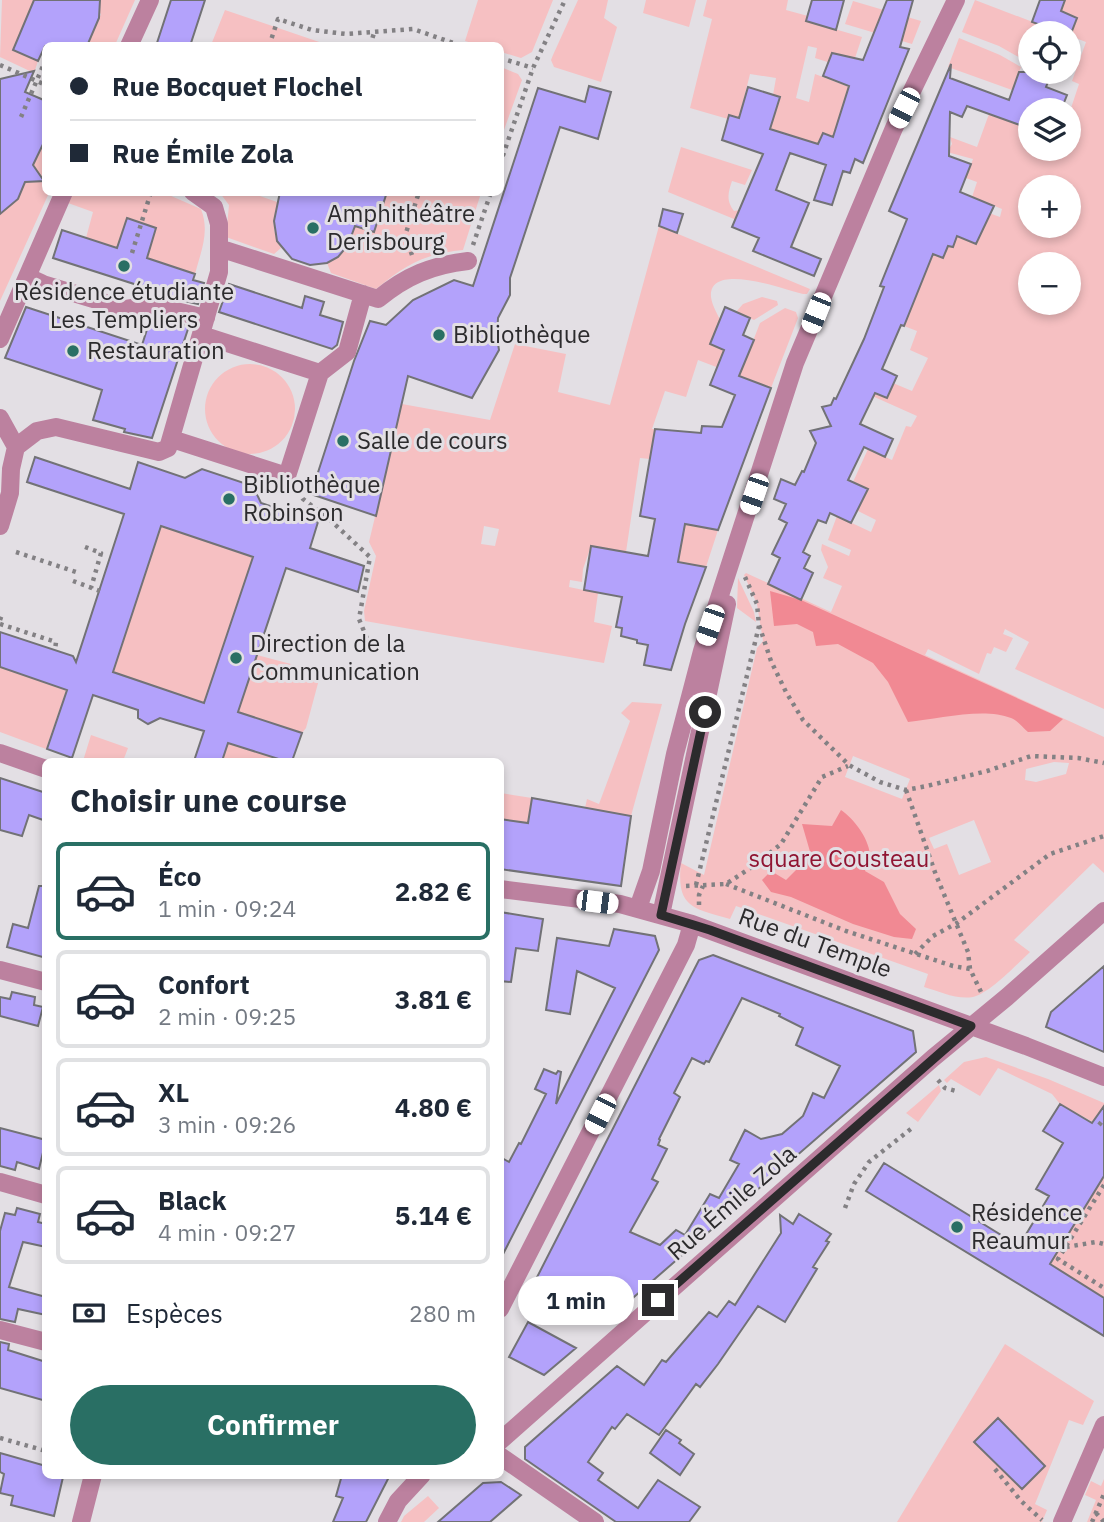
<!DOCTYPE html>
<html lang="fr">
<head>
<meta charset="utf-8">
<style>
  body { margin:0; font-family:"IBM Plex Sans",sans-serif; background:#f6f6f7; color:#1f2937; height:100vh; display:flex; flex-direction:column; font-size:26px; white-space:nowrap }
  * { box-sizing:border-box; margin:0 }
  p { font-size:23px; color:#747a83 }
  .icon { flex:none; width:38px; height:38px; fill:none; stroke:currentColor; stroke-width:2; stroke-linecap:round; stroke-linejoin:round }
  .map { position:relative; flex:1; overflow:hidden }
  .panel { position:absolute; left:42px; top:758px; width:462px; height:721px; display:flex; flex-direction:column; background:#fff; border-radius:10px; box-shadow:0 4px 10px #0003 }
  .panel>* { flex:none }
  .guide { position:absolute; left:42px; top:42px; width:462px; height:154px; border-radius:10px; box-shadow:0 4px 10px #0003; display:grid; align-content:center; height:154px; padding:0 28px; background:#fff }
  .buttons { position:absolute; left:1018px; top:21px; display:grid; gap:14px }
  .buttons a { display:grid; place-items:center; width:63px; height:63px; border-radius:50%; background:#fff; box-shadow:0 4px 10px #0003; font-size:35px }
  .end { position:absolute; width:32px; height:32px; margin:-16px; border:9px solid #2c2b2d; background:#fff; box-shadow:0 0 0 4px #fff }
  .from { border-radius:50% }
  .bubble { position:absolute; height:49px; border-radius:24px; background:#fff; box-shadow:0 4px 10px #0003; font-size:23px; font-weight:800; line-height:49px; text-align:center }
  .car { position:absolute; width:21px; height:42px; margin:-21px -10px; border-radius:9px; box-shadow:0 0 5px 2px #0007; background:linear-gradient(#fff 24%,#345 0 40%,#fff 0 76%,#345 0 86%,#fff 0) }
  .guide b { display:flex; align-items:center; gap:24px; height:66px; font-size:26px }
  .guide b+b { border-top:2px solid #e0e1e3 }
  .guide i { width:18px; height:18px; background:#1f2937 }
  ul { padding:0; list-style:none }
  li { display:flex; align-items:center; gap:21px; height:98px; margin:0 14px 10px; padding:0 14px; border:4px solid #e0e1e3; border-radius:10px }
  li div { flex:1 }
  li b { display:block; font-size:26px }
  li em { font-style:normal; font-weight:800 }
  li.active { border-color:#296f64 }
  li>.icon { width:63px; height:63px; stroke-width:1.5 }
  h2 { padding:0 28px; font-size:32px; line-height:84px }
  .pay { display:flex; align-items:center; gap:18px; height:77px; padding:0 28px; font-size:26px }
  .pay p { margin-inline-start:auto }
  .action { display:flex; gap:14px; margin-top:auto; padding:14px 28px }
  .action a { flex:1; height:80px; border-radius:42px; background:#296f64; color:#fff; font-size:28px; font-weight:800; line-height:80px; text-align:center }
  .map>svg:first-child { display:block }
  .green { fill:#f6c0c2; fill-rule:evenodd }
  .forest { fill:#f18993 }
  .building { fill:#b3a2fb; stroke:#727276; stroke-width:2; fill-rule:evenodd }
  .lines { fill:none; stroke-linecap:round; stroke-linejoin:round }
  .path { stroke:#838184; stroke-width:4.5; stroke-dasharray:3.5 5; stroke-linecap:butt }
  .minor { stroke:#bc819f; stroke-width:18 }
  .route { stroke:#2c2b2d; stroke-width:9 }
  .poi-dot { fill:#296f64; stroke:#e3dfe4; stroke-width:2.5 }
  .labels { text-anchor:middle; stroke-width:6; stroke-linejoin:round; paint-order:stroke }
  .poi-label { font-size:24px; fill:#2c2b2d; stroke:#e3dfe4; text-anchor:start }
  .park-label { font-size:24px; fill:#901432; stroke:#e3dfe4 }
  .street-label { font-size:24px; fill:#2c2b2d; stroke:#e3dfe4 }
</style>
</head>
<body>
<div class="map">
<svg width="1104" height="1522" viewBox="0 0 1104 1522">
  <rect width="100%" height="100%" fill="#e3dfe4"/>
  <path class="green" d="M2,0H34L13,50L38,61L34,73L0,57Z
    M99,0H135L115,45L87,46L101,14L98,12Z
    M478,0H553L532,52L521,58L501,52L500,46L479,45L465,41Z
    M578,0H608L604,18L617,27L601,82L554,67L551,60L553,55Z
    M646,0H696L689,27L643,13Z
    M707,0H788L786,10L808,16L807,21L862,37L855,58L849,56L846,68L815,58L817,48L808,46L796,98L809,102L815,74L852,88L833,137L823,134L818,145L770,129L780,97L773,95L776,78L750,74L739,118L730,115L728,119L690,108L712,19L703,16Z
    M975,0L1038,24L1034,33H1031V43L1024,60L999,46L962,32Z
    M1065,0H1104V709L1015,669L1029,642L1005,629L1003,634L1013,638L1006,652L994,647L991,654L987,653L979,674L928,649L925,655L1104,737V873L1093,863L1014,940L1030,952C1016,965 990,993 973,997C957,1000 938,991 924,987L928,974L736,906L730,919C693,908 676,908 681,863L704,875L757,648L763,641L757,604L744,575L746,573L831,612L842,586L823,578L828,567L821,550L822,544L849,556L851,550L828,540L837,516L871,532L876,520L858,511L868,489L853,482L868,449L892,460L906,426L911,427L917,416L870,395L893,383L912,391L928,358L910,350L917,331L904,326L931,253L943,258L948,246L953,247L957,236L976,244L980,236L964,204L1000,217L1002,209L972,197L977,182L966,178L973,159L947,152L952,144L950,137L977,147L989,114L1031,129V149H1069V114L1079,84L1072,81L1086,42L1070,36L1077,17L1061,11ZM1031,187H1069V226H1031ZM1031,264H1069V303H1031ZM853,756L910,779L902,799L845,777ZM1054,762L1069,763L1066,774L1036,782L1025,780L1026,769ZM974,820L991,862L959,875L947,844L934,849L929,838Z
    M853,1L921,21L912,44L845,24Z
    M225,10L328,45H211Z
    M959,38L1000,55L1021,67L1012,90L948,67Z
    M501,67L518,74L522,80L501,138Z
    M45,138L46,192L49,193L0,301V214L9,206L26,180L37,177L38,171L32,167Z
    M681,147L752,170L745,185L732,181C728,193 726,200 734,211L740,210L756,228L668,192Z
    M162,192L201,209C210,232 201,251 195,274L86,238L93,212L68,203L72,193Z
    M220,193H257V195L280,203C271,218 272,232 281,248L274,254L226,237L229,205Z
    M387,193H481L463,250C423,254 406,265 376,289L331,273L327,263C343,255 352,243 353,226L374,232Z
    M659,226L810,289L807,294H803C788,291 708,260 711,297C713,314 737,344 746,359L760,323L785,308L796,312L798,318L771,388L698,360L686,397L665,391L652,429H655L650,459L640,458L626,552L591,546L583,569L582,582L570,580L569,587L598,593L594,622L612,626L604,663L365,621L364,611L376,556L369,542L402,404L490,420L515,344L566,354L558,392L610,405ZM484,526L499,529L495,546L481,544Z
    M762,297L777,301L778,305L754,320L736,312L743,304Z
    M205 409a45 45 0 1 1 90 0a45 45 0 1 1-90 0Z
    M689,502L726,509L722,519L704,515L701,527L718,530L706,567L678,562Z
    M161,526L253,557L204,703L113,672Z
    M738,578L754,612L756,622L737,608Z
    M257,655L321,672L306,728L302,733L247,715L236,719Z
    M0,667L52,685L70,679L46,749L0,732Z
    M632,702L662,704L631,816L585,808L587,799L599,804L630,721L621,713Z
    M91,735L128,748L123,761H83Z
    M229,740L236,745L285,761H222Z
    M501,793L532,798L526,842L508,825L509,820L501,819Z
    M986,1057L1048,1079L1104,1103V1128L1060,1104L1052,1094L998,1068L980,1096L951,1079L947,1083L944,1080L964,1062Z
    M939,1085L941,1091L918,1122L906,1113Z
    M1104,1176V1298L1050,1264Z
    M1005,1344L1094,1401L1083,1425L1069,1420L1035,1504L1047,1510L1042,1522H897Z
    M1104,1479V1522H1087L1096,1500L1085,1495L1091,1481L1101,1486Z
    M428,1496L439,1508L424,1522H401L404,1516Z"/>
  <path class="forest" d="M770,591L801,600L1063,719L1050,731L1028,732C1023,728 1017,720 1011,718C984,707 937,719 908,722L888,682L873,663L838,644L816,646L813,632L797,624L774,626Z
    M841,810C854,819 868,837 870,854C870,859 867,866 865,871L884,882L900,914L916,929L912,939L894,937L853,924L791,897L771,892L762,880L771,871L786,880L811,855L802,824L832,826Z"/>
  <path class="building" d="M34,0H100L99,18L87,46H45L38,61L13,50Z
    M171,0H205L190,46H156Z
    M812,0H844L836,30L806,21Z
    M887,0H913L900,47L909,49L863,163L855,159L850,173L843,171L832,205L814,200L826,165L790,153L776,190L809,203L791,247L821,259L814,276L753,251L759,238L732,227L763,154L722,140L729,115L739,118L748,87L780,97L770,129L818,144L823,133L833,137L849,86L823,76L832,53L863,60Z
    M1040,0H1065L1061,11L1077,18L1070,36L1069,33H1034L1038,24L1032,22Z
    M951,64L950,78L1009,100L1019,72H1052L1046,87L1067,95L1061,110H1031V129L967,106L962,117L950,112L949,156L971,164L960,192L994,206L976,244L957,236L953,247L948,246L943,258L933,254L904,326L901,325L882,369L897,376L887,398L875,393L860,424L893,439L885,457L864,447L848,480L868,489L851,523L830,513L826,523L818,520L803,552L810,556L804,568L813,573L801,600L768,584L780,558L772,554L787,523L779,519L786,504L774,499L781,479L795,485L802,471L804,472L816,443L810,431L831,426L822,407L831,405L834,398L836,399L864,339L884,287L880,286L907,219L889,211Z
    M34,71L25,92L46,101V138L33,165L44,181L25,182L18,199L0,214V79Z
    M589,86L611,92L598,139L560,127L510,278V295L498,318L497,337L499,350L472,398L408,376L376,516L311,494L354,361L370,321L386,325L413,300L454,280L473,286L538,88L585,102Z
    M280,192H387L374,232L355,226L348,245L338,257L327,263L310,265L292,259L277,241L274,221Z
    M663,209L683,214L677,233L659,226Z
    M127,218L156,228L147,258L195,274L193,280L204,283L198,304L158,295L159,292L53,258L62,230L117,248Z
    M229,284L302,308L305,296L324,302L320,315L343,322L337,345L332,349L219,312Z
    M26,307L142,345L151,317L189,326L152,438L124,432L125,429L93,420L102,390L5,358Z
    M725,307L750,318L743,335L754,340L739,376L771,388L718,530L685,524L678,562L706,567L685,624L671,670L644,665L648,645L637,643V640L621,636L622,628L616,627L622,597L584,590L591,546L648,556L655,519L640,516L655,429L701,433L702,426L722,427L735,395L710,385L724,350L710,344Z
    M35,457L130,489L138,462L185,478L202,469L253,486L261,503L318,522L310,548L364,566L358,592L286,568L238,712L302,733L292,761H285L228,743L222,761H194L204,731L160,718L148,724L138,718V710L93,695L72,758L47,749L67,690L0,667V632L73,656L76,662L124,514L27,482ZM161,526L253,557L204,703L113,672Z
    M0,778L46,793V821L29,815L22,836L0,830Z
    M532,798L631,816L621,886L500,869V819L528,823Z
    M39,886H46V958L7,947L13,924L28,928Z
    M500,912L543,919L538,951L516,948L511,982L500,981Z
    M614,929L655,936L659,950L500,1260V1157L509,1162L519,1143L521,1144L546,1094L535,1089L544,1069L556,1074L558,1071L561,1072L556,1104L615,988L577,971L570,1014L546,1010L557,938L609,946Z
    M713,955L913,1031L916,1052L604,1323L532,1287L699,960ZM742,998L780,1014L779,1016L803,1028L796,1045L840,1066L824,1098L813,1093L803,1116L782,1134L761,1139L745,1130L730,1160L739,1164L719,1198L710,1194L685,1235L676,1230L660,1245L630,1232L658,1182L652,1179L667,1149L658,1145L660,1140L659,1139L680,1097L674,1093L692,1058L704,1064L706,1061L709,1062Z
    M1104,966V1052L1046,1027L1051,1012Z
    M12,992L35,997L34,1005L43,1007L38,1026L0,1016V997L10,999Z
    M1060,1104L1092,1123L1104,1106V1176L1050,1264L1104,1298V1336L866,1191L884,1163L1019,1246L1049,1196L1036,1189L1063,1143L1043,1131Z
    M0,1128L46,1140L39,1169L17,1162L15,1170L0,1166Z
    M17,1208L40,1214L38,1222L46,1224V1247L23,1242L9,1287L46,1297V1315L18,1309L15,1322L0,1319V1231L5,1213L15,1215Z
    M799,1214L831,1234L826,1241L829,1242L813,1267L817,1269L785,1322L758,1306L718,1364L700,1387L696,1384L659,1435L627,1414L615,1429L612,1427L588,1462L603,1473L598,1480L638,1508L658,1480L700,1507L689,1522H616L525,1459V1447L617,1366L644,1385L662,1360L666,1362L709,1312L717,1317L729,1301L735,1305L781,1233L780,1215L793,1224Z
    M528,1322L576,1348L544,1375L509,1357Z
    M0,1342L9,1344L8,1350L46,1362V1401L0,1388Z
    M998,1418L1045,1466L1022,1489L974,1442Z
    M666,1430L681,1440L679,1443L694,1454L680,1475L650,1453Z
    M0,1453L46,1466V1475L63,1477L54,1516L11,1505L13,1496L0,1493L4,1474L0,1472Z
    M342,1475H390L366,1522H333L343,1498L336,1496Z
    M501,1482L521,1495L490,1522H438L483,1483Z"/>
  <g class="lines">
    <path class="path" d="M269,46L278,19L312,30L346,34L413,29L462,46
      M370,46L374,33
      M500,58L533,68
      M0,65L46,85
      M21,117L46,59
      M500,164L533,68L565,0
      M473,245L491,192
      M132,253L151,192
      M412,255L405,236L419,192
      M298,491L303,499L329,519L370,557L359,619L370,646L332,643
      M85,547L101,553L91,588
      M16,552L76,572
      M745,577L757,604L759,625L771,661L786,692L803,720L849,765L880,782L906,790L927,786L987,771L1031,756L1078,758L1104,763
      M73,581L100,591
      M0,620L2,614
      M0,624L56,642L55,650
      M906,790L936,875L968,952L970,969L982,994
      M726,884L846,931L953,966L970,969
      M696,885L759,626
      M686,886L726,884L755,865L781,844L822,777L848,766
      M699,905V895L703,886
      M915,954L933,936L957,923L1050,854L1104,836
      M938,1080L945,1088L956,1091
      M1099,1125L1104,1119
      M1104,1185L1058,1259L1104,1288
      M845,1208L854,1184L869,1162L912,1128
      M1066,1247L1096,1242L1104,1244
      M0,1438L46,1451
      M995,1469L1021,1501L1042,1520
      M1096,1513L1104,1522
      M1092,1522L1104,1494"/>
    <path class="minor" d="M129,46L150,0
      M219,248L378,299C406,276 432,265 468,261
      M28,277L43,284L126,309L150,305L206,318
      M0,339L64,192
      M320,373L347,352L363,294
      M0,418L16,447L11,469L10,493L0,526
      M172,439L287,476L320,373L202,335
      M16,447L37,431L56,427L159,452L168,448L219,272V224L214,207L193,192
      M0,753L46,769
      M500,889L620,904L692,924L1026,1046L1104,1077
      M638,908L651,871L675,754L702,651L795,363L894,128L956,0
      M661,915L727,604
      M0,970L46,982
      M0,1182L46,1195
      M500,1309L686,945L692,924
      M0,1330L46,1342
      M500,1441L933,1058L1007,997L1104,911
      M500,1456L595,1522
      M81,1522L93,1475
      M387,1522L398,1501L422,1475
      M1062,1522L1104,1425"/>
  </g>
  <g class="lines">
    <path class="route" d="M658,1300L971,1026L710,930L661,915L705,712"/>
  </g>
  <g class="poi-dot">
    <circle cx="313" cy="228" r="7"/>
    <circle cx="124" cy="266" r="7"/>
    <circle cx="439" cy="335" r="7"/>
    <circle cx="73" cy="351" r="7"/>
    <circle cx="343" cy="441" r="7"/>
    <circle cx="229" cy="499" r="7"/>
    <circle cx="236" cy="658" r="7"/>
    <circle cx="957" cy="1227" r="7"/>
  </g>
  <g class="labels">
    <g class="poi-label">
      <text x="327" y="222">Amphithéâtre<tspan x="327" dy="28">Derisbourg</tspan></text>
      <text x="124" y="300" text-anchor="middle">Résidence étudiante<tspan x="124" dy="28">Les Templiers</tspan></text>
      <text x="453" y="343">Bibliothèque</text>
      <text x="87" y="359">Restauration</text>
      <text x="357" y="449">Salle de cours</text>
      <text x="243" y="493">Bibliothèque<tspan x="243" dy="28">Robinson</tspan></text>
      <text x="250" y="652">Direction de la<tspan x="250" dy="28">Communication</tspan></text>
      <text x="971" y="1221">Résidence<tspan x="971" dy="28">Reaumur</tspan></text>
    </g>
    <g class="park-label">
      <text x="839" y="867">square Cousteau</text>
    </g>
    <g class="street-label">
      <text transform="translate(815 943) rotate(20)" y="8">Rue du Temple</text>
      <text transform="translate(732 1203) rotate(-41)" y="8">Rue Émile Zola</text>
    </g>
  </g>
</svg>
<div class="buttons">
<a><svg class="icon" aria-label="locate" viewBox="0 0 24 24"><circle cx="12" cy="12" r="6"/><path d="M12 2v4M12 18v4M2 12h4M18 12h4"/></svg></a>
<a><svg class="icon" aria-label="layers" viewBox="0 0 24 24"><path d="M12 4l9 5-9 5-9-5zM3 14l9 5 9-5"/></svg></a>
<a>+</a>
<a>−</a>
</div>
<i class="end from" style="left:705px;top:712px"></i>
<i class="end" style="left:658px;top:1300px"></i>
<div class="bubble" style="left:518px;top:1276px;width:116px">1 min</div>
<i class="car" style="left:904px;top:108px;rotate:207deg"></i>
<i class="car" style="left:816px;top:313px;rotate:202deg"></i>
<i class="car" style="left:754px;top:494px;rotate:199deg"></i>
<i class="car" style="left:710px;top:625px;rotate:199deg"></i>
<i class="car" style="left:597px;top:902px;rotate:97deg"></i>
<i class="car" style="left:600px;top:1114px;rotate:207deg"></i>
<div class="guide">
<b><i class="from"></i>Rue Bocquet Flochel</b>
<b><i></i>Rue Émile Zola</b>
</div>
<section class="panel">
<h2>Choisir une course</h2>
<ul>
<li class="active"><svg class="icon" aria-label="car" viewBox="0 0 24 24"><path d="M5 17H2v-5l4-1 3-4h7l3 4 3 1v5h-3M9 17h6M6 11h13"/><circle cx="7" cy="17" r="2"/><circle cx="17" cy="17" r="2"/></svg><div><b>Éco</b><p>1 min · 09:24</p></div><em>2.82 €</em></li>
<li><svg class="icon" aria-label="car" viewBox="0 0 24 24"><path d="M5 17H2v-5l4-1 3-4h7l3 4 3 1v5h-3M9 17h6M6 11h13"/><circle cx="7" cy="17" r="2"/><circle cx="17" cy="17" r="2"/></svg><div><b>Confort</b><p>2 min · 09:25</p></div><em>3.81 €</em></li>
<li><svg class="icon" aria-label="car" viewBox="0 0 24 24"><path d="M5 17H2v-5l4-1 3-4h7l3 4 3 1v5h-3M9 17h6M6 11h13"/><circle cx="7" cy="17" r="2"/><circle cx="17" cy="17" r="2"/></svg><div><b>XL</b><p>3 min · 09:26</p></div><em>4.80 €</em></li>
<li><svg class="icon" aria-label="car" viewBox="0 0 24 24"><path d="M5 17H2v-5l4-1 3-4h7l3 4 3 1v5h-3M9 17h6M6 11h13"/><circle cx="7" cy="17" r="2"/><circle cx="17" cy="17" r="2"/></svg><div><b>Black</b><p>4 min · 09:27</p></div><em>5.14 €</em></li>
</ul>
<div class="pay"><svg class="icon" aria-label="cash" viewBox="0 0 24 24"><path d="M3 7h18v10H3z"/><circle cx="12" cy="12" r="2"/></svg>Espèces<p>280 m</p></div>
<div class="action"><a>Confirmer</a></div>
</section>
</div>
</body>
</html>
